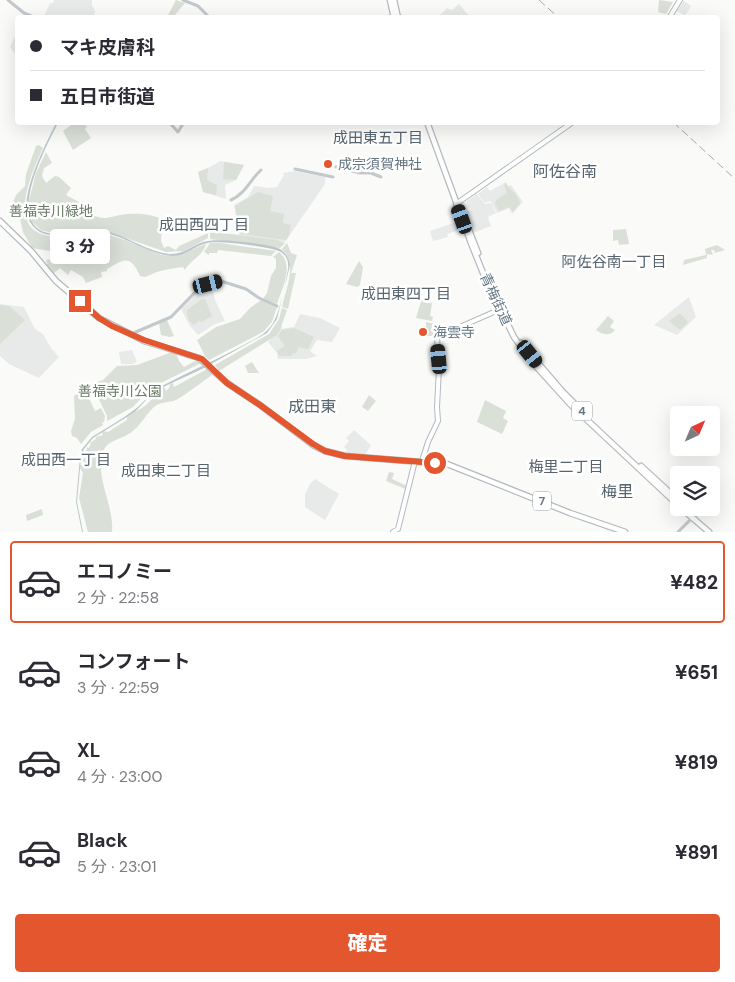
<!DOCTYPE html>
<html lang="ja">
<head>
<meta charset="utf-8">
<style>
  body { margin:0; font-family:"DM Sans","Noto Sans JP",sans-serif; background:#f7f7f7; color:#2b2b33; height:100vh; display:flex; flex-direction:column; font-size:19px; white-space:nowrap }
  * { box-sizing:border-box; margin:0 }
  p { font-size:16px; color:#7c7c81 }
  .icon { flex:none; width:28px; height:28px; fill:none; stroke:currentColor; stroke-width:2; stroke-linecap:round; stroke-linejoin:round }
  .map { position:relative; height:532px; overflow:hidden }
  .sheet { display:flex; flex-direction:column; background:#fff; flex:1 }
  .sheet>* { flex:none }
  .top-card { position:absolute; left:15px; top:15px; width:705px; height:110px; border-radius:5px; box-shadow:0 5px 20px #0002; display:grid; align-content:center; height:110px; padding:0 15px; background:#fff }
  .needle { width:32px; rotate:44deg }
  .fabs { position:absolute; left:670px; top:406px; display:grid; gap:10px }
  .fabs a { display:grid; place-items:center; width:50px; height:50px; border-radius:5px; background:#fff; box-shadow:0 5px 20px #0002; font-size:25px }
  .end { position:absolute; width:22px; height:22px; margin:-11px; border:6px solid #e4572e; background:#fff; box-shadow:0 0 0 2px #fff }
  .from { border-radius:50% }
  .bubble { position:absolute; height:35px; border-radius:5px; background:#fff; box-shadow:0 5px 20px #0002; font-size:16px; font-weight:800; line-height:35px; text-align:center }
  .car { position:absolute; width:15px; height:30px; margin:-15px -8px; border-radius:6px; box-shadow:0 0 4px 1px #0007; background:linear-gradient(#222 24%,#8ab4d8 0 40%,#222 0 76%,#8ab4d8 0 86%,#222 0) }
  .top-card b { display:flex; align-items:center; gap:18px; height:48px; font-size:19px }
  .top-card b+b { border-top:1px solid #e1e1e2 }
  .top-card i { width:12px; height:12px; background:#2b2b33 }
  ul { padding:9px 0 0; list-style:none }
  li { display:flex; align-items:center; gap:15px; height:82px; margin:0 10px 8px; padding:0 5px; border:2px solid transparent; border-radius:5px }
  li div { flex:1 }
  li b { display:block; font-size:19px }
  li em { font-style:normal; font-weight:800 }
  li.current { border-color:#e4572e }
  li>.icon { width:45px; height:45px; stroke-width:1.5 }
  .cta { display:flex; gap:10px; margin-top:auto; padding:10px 15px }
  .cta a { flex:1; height:58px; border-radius:5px; background:#e4572e; color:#fff; font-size:20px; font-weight:800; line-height:58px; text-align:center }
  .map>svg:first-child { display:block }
  .built { fill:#e8e9e9 }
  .green { fill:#dadfd7 }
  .water { fill:#bbc7cb }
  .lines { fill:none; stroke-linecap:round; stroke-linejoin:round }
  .secondary-casing { stroke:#b3babf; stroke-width:6 }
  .primary-casing { stroke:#b5babe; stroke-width:7 }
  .tertiary { stroke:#c3c8cc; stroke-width:3 }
  .secondary { stroke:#fff; stroke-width:4 }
  .primary { stroke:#fff; stroke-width:4.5 }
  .rail { stroke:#a2aab0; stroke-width:1; stroke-dasharray:8 4; stroke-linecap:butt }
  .route { stroke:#e4572e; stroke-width:6 }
  .poi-dot { fill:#e4572e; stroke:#fff; stroke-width:2 }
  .labels { text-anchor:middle; stroke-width:5; stroke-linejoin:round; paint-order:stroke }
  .shield { fill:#fff; stroke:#939fa8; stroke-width:1 }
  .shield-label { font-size:12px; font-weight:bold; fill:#657683 }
  .poi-label { font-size:14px; fill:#657683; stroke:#fff; text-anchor:start }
  .park-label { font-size:14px; fill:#687a64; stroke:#fff }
  .street-label { font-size:14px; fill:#657683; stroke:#fff }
  .neighbourhood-label { font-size:15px; fill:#57646e; stroke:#fff }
  .quarter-label { font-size:16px; fill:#57646e; stroke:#fff }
</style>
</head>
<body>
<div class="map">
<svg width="735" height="532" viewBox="0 0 735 532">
  <rect width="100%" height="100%" fill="#fafaf8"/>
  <path class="built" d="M54,0H92V5L95,11L94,15L93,18L44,17L50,3H53Z
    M684,1L691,6L685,16L677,11Z
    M459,4L470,17L437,18L447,8L452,10Z
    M17,32V61L15,54L10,47Z
    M220,161L244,165L236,180L225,185L226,199L203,192L198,172L210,167Z
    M295,171L325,177V184L285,242L239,235L234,205L248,197L254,186L269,188L277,187L284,175L283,173Z
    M506,182L508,186L511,185L523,202L512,214L509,208L497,213L491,202L490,201L485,203L478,194L487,187L490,191Z
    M477,194L485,204L491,203L496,213L488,217L491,226L473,233L465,212L471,210L470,207L468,208L467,201Z
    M459,221L462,229L447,234L448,237L433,241L430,231Z
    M211,284L215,300L225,321L215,324L198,335L190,326L181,309L200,288Z
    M689,297L696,317L677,335L654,325Z
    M0,304L24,307L35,329L43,334L51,348L59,357L39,378L9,364L0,356Z
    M300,314L320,318L340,328L332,342L317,340L310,351L317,356L306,359H278L277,353L268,342L281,329L294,327Z
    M132,350L137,362L132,364H121L119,352Z
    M354,430L371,445L365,455L345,453L347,450L344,447L349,441L346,438Z
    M315,479L339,494L325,520L305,507V494L310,484Z"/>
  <path class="green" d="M176,0L185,3L173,17H167Z
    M659,0L673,2L666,14L658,12Z
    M69,123H84L87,127L85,129L91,138L73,150L63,131L71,125Z
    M39,145L43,148C32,172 5,230 50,236C67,238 83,231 100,233C116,235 146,249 162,255C182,258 188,250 206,244C203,256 191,259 185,270L183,267C167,269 160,270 145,277L140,276C130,254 124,259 107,269V271L101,272L102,277L86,283L83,277L71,270L68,275L60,268L53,274L48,268L46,260L54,258L63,264L70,257L62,253L32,248L23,232L20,219L12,213L10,209L16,195L25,186L26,174L36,146Z
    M46,152L52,163L44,168L42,176L46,183L55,176L59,177L71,188L66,195L90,208L92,215C96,216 100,218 104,218C108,218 115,216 120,215C134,213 150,213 163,220L161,241L164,248L168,246L176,250L179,246L208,233V238L184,251L166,252L103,230L56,234L41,230L32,222L28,204L36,173Z
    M224,162L244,165L236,180L223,179Z
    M208,168L207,180L217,185L216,195L203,192L198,172Z
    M506,183C511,192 516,191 520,203L513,212L510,207L499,211L495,204L496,200L507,193L504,184Z
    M258,192L273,196L270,211L284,214L283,223L291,225L289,236L286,240L240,234L235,206Z
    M626,229L629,244L619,245L618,240L613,241V230Z
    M215,232L277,240L285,243L280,248L210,239V233Z
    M210,243H220L276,251L271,256L218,250L217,253H209V255L204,252Z
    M287,243L291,253L297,255L291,273H296L288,309L282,307C286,288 298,264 282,249Z
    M717,245L725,250L715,253L714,250H711L713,255L707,254V258L683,265L684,260L706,255L705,249Z
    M279,252C295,265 282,288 277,304L263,299L267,293L271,276L276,268V259L273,257Z
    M359,261L363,267L360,285L357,287L346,284Z
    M422,298L425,299V303H432L430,316L433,317L432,321L416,318Z
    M202,299H205L212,316L202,322L199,321L194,325C188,321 187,316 187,310Z
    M261,300L277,307L272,322L263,332L209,360L205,356L197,340L216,327L240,319L250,308Z
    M0,305L9,306L25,320L0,344Z
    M282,308L287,310L281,327H282L277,335L219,371L215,365L269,334L279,319Z
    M680,313L688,322L680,330L669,321Z
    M608,316L614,321L610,327L615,330C610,337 601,334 596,330Z
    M167,320L174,336L170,337L161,335L159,323Z
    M426,322L436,324L435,336H426Z
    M294,328L314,337L308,349L298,347L296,354L293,353L292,356H279L277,351L285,346L278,336L282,330Z
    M172,352L176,353L179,361L184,367L197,360L201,363L155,386L145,394L133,407L107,421V416L92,385L93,383L103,380L117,366L137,365Z
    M252,362L259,373H248L245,366Z
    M207,369L214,374C201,382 190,392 176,400C169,403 161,401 154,407C147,413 142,423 134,430C118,444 101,436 101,466C101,489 114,510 112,532H88L79,498L83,473L80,468V465H84V462L82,460L85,458L87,447L89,448L91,442L96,439V437L103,435L102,433L103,431L108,432L127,420V417L145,406L155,396L153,392L164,387L166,391L169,388L170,384L173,383L174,387Z
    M90,384L93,391L87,394L95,411L101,408L105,416L104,422L102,423L103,425L91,432L81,444L77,438L72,436L71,431L75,419L74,396Z
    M369,395L376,401L368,411L362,407Z
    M485,400L506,411L503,418L508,421L502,434L477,422Z
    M389,472L394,473L392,479L409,487L408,490L386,481Z
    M42,509L43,515L27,521L26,515Z"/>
  <path class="water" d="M56,123H58C47,145 4,223 48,233C65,237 83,228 101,230C125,234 145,251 169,254C185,255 194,243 208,241C219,238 271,244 280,249C286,253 289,258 290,265L277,319L267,333L202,369L161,388L147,399L135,412L93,438L84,449L81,457L77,502L83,532H82L76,502L80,457L82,449L92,437C106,428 121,420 134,410C144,403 150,392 162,386C188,372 214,361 240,347C251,341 264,336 271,326C279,317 286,282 288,269C289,262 287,256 281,252C274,247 216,240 207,243C194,246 186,256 172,256C147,254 125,235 100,232C77,229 45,247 30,222C16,199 46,144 56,123Z"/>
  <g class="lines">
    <defs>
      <path id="secondary" d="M669,18L680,0
        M456,204L573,122
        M422,461L428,442L438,421L437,407L439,368L437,337L503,308
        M393,532L398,529L415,461"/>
      <path id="primary" d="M390,0L394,18
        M394,0L398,18
        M427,122L471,243L485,278L514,337L532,362L570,404L679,506
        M0,221L31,251L56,281L99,318L144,341L199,358L227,383L260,405L313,445L325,451L345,456L447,464L570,513L625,532
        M467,225L478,253
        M521,343L562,391L588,417
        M641,466L679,501
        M681,508L709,532"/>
    </defs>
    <use href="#secondary" class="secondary-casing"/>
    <use href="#primary" class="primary-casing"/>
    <path class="tertiary" d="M8,0L24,13L36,18
      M183,0L198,6L210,18
      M169,122L178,132L184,122
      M336,167L360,173H371L381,177
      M295,169L333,177
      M231,200C245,194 250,180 261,170
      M131,334L171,317L200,287L221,281L246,289L259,298L277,306
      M678,532L690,520L696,517"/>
    <use href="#secondary" class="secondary"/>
    <use href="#primary" class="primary"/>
    <path class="rail" d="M539,0L559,18
      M673,122L735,179"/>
  </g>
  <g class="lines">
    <path class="route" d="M80,301L99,318L112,326L144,340L202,359L227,383L260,405L313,444L325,451L345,456L435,463"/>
  </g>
  <g class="poi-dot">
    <circle cx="328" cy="164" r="5"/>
    <circle cx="423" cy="332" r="5"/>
  </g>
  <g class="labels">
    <g class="shield">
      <rect x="572" y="401.5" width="20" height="19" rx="4"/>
      <rect x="533" y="491.5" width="18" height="19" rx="4"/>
    </g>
    <g class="shield-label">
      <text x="582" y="415">4</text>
      <text x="542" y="505">7</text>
    </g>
    <g class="poi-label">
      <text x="338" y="169">成宗須賀神社</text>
      <text x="433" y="337">海雲寺</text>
    </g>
    <g class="park-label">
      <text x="51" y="216">善福寺川緑地</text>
      <text x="120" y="396">善福寺川公園</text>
    </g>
    <g class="street-label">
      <text transform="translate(496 299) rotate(65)" y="5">青梅街道</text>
    </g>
    <g class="neighbourhood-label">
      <text x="378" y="143">成田東五丁目</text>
      <text x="204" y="230">成田西四丁目</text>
      <text x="614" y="267">阿佐谷南一丁目</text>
      <text x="406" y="299">成田東四丁目</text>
      <text x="66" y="465">成田西一丁目</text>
      <text x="566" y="472">梅里二丁目</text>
      <text x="166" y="476">成田東二丁目</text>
    </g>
    <g class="quarter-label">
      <text x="565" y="177">阿佐谷南</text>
      <text x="312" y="412">成田東</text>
      <text x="617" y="497">梅里</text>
    </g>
  </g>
</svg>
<div class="fabs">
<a><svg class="needle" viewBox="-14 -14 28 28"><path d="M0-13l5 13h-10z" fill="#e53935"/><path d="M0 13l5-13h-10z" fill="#7c7c81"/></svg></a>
<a><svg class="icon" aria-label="layers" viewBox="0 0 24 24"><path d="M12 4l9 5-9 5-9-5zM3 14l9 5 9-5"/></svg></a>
</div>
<i class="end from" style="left:435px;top:463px"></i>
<i class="end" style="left:80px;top:301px"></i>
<div class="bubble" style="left:50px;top:229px;width:60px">3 分</div>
<i class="car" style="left:462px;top:219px;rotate:340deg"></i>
<i class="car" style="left:208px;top:284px;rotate:76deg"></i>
<i class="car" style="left:530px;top:354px;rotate:141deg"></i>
<i class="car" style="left:439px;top:359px;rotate:355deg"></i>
<div class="top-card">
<b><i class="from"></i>マキ皮膚科</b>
<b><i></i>五日市街道</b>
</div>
</div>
<section class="sheet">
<ul>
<li class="current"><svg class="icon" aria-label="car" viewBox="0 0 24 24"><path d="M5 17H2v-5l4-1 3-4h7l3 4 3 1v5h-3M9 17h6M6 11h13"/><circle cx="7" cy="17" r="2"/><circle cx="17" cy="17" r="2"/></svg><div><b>エコノミー</b><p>2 分 · 22:58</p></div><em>¥482</em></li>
<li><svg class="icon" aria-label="car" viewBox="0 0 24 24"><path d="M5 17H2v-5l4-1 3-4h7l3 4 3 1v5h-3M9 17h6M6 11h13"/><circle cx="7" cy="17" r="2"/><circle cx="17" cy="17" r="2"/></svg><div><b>コンフォート</b><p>3 分 · 22:59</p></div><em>¥651</em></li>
<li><svg class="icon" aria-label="car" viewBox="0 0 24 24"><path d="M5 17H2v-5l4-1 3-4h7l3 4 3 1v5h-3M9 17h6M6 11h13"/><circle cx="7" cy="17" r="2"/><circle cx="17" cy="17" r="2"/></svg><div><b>XL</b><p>4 分 · 23:00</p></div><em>¥819</em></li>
<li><svg class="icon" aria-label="car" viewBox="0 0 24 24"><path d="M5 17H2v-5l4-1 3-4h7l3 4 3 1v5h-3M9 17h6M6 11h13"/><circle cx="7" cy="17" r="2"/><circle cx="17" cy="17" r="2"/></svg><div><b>Black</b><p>5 分 · 23:01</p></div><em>¥891</em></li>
</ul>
<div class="cta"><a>確定</a></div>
</section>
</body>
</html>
